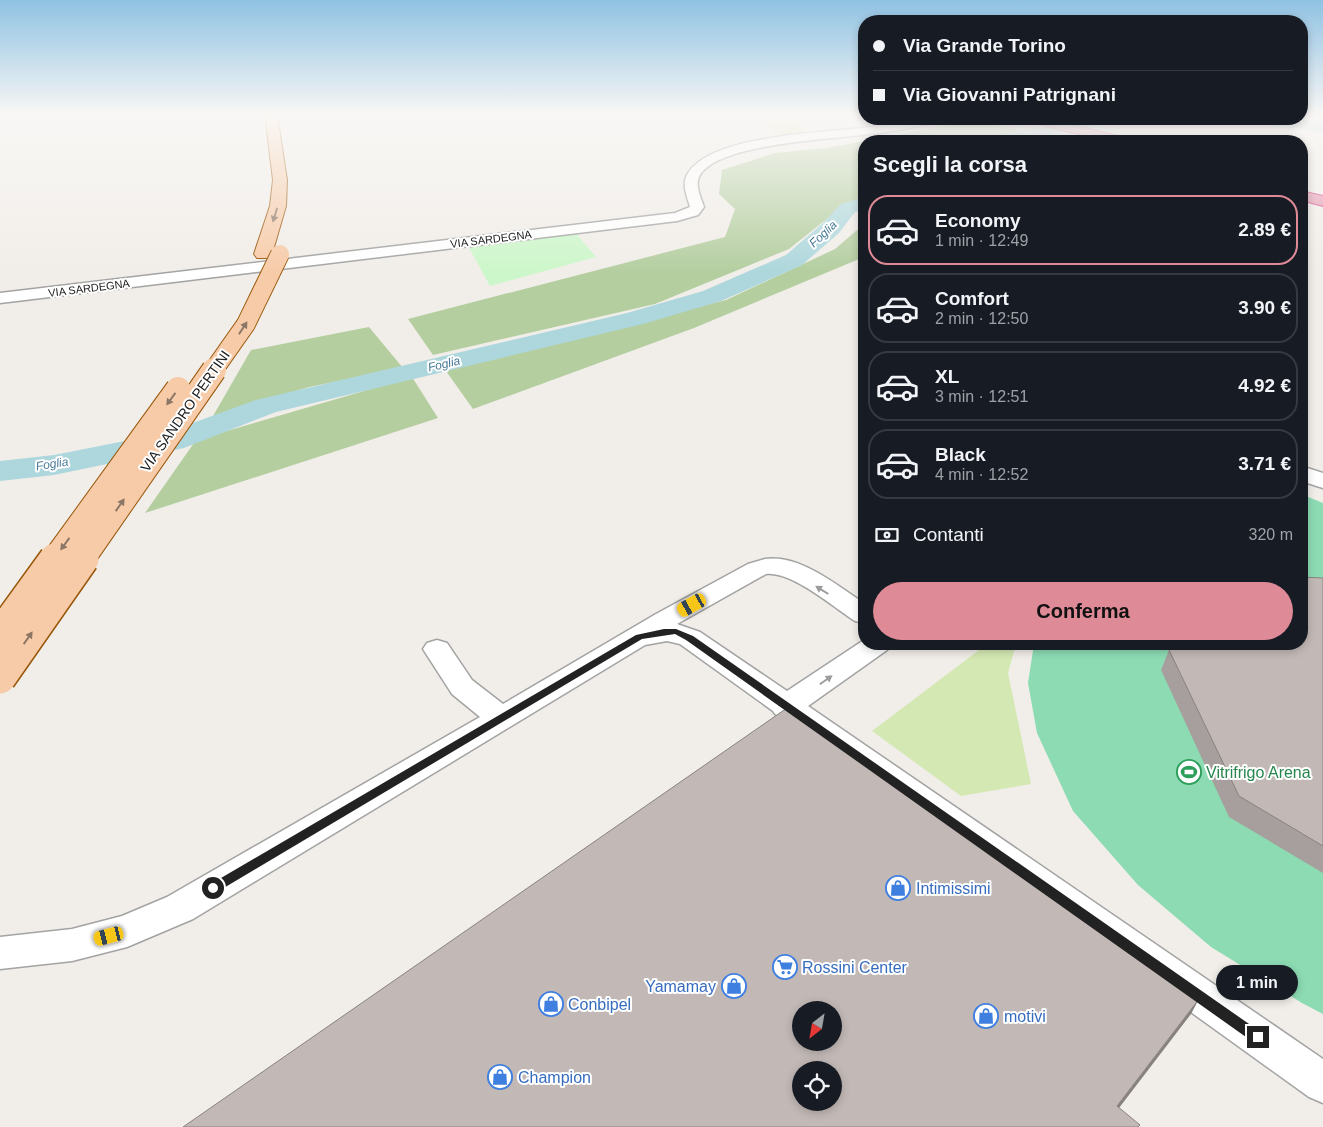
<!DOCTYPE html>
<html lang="it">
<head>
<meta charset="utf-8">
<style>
  body { margin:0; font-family:Arial,sans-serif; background:#20242c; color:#f1f3f6; height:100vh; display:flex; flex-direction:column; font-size:19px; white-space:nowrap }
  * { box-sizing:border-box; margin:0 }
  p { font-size:16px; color:#9ea1a6 }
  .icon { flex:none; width:28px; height:28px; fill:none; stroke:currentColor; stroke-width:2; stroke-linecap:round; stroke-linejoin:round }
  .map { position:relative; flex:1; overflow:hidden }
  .details { position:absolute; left:858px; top:135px; width:450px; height:515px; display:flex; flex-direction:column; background:#171b24; border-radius:20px; box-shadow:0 2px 8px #0003 }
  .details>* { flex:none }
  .banner { position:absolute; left:858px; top:15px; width:450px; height:110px; border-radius:20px; box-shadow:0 2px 8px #0003; display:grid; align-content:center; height:110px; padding:0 15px; background:#171b24 }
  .needle { width:32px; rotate:211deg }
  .tools { position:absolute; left:792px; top:1001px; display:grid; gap:10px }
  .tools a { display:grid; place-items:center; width:50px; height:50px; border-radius:50%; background:#171b24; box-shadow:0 2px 8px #0003; font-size:25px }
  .end { position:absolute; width:22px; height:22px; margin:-11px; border:6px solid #222; background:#fff; box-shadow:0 0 0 2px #fff }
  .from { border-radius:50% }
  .bubble { position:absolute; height:35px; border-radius:18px; background:#171b24; box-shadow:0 2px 8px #0003; font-size:16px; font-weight:800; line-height:35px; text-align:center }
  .car { position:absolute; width:15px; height:30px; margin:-15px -8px; border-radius:6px; box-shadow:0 0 4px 1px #0007; background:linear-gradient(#f5c518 24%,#345 0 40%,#f5c518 0 76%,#345 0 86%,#f5c518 0) }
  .banner b { display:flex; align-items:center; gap:18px; height:48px; font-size:19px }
  .banner b+b { border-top:1px solid #363941 }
  .banner i { width:12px; height:12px; background:#f1f3f6 }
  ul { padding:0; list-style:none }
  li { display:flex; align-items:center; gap:15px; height:70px; margin:0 10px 8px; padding:0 5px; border:2px solid #363941; border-radius:20px }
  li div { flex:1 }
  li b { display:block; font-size:19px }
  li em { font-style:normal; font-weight:800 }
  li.selected { border-color:#df8b97 }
  li>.icon { width:45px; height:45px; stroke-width:1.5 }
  h2 { padding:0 15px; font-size:22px; line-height:60px }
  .pay { display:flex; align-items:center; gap:12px; height:55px; padding:0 15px; font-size:19px }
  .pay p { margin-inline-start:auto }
  .cta { display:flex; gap:10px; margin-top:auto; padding:10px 15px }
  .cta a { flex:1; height:58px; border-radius:30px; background:#df8b97; color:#111; font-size:20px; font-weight:800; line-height:58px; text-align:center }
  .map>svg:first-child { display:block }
  .grass { fill:#d4e8b3 }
  .forest { fill:#b4cea0 }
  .park { fill:#ccf7ca }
  .pitch { fill:#8cdbb3 }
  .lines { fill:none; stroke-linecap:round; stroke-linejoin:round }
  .river { fill:#add7dc; fill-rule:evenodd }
  .minor-casing { stroke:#a3a3a3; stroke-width:3 }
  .major-casing { stroke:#985608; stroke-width:2 }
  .highway-casing { stroke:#d3337e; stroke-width:2 }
  .minor { fill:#fff; fill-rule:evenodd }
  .major { fill:#f7cba8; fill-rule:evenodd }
  .highway { fill:#e496ae; fill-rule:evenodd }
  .major-bridge-far2-casing { stroke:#985608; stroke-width:20; stroke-linecap:butt }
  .major-bridge-far1-casing { stroke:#985608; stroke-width:26; stroke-linecap:butt }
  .major-bridge-casing { stroke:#985608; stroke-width:34; stroke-linecap:butt }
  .major-bridge-far2 { stroke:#f7cba8; stroke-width:18 }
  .major-bridge-far1 { stroke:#f7cba8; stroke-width:24 }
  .major-bridge { stroke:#f7cba8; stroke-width:31 }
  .wall { fill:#a79f9d }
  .shaded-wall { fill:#88827f }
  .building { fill:#c2b9b6; stroke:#88827f; fill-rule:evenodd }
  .oneway { fill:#8c7665 }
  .oneway2 { fill:#9c9c9c }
  .route { fill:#222 }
  .labels { text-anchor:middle; stroke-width:4; stroke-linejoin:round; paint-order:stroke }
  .far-street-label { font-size:11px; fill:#222; stroke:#fff }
  .far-water-label { font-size:12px; font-style:italic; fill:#487996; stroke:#fff }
  .street-label { font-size:14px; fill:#222; stroke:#fff }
  .near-leisure-label { font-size:16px; fill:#27864d; stroke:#fff; text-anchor:start }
  .near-shop-label { font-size:16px; fill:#366cbe; stroke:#fff; text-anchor:start }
</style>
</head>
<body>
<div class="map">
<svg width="1323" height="1127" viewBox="0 0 1323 1127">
  <rect width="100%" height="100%" fill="#f1eee9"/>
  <path class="grass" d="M743,115H794L808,136L783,138L760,118L746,119Z
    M987,644H1016L1008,673L1031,784L961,796L872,731Z"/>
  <path class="forest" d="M972,121L1028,132L972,141H864V195L833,214L789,249L655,304L433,355L408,319L725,237L735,209L719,194L722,170L775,153L826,148Z
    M864,224V257L694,328L473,409L446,371L726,300L835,249Z
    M369,327L403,368L309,387L213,416L251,350Z
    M412,377L438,418L145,513L196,440Z"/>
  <path class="park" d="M575,232L596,257L490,286L468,246Z"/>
  <path class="pitch" d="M1301,494L1323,503V1014L1302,1003L1211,947L1138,885L1073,811L1037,733L1028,683L1034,644H1301Z"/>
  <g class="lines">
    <path class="river" d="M1080,119H1125L1123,122C1113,125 1102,125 1092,126C1056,133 1022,143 985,141L988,137L994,136Z
      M1257,119H1299L1323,122V132L1265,124L1259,122Z
      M864,197V210L855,212L839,233L802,265L721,301L643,324L276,412L184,448L54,475L0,481V461L54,455L165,433L256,400L627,313L703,291L786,255L823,223L841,204Z"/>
    <defs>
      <path id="minor" d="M919,119H940L938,121C916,127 893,132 870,134C836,139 714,143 699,177C695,186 701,198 704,207L698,215L677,221L0,303V293L675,213L690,207C687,196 681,184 688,173C713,134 827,133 870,127C887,125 903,122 919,119Z
        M1301,466L1323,473V488L1301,481Z
        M765,559C800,554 836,585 864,603V623L855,621C833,607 792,571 766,574L677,624L700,632L787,691L864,640V644H891L887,650L808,706L1323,1059V1103L1309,1097L779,716L775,714L773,711L680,644L667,641L645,645L193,919L127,947L72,961L0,969V937L72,929L122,916L167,897L480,717L452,694L423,649L427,643L437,640L447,643L472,680L503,704L656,614L748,564Z"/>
      <path id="major" d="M265,115H277L287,180L286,206L272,254L269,258H257L254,254L270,206L273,180Z"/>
      <path id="highway" d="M1028,119H1048L1126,138L1128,141H1106L1030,122Z
        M1301,191L1323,196V206L1301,200Z"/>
    </defs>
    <use href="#minor" class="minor-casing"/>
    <use href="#major" class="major-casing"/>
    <use href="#highway" class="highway-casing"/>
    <use href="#minor" class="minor"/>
    <use href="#major" class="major"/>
    <use href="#highway" class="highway"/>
    <defs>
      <path id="major-bridge-far2" d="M213,371L246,324L280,254"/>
      <path id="major-bridge-far1" d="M54,560L178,389
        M82,560L214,370"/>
      <path id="major-bridge" d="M0,635L55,559
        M0,678L83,559"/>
    </defs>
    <use href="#major-bridge-far2" class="major-bridge-far2-casing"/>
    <use href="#major-bridge-far1" class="major-bridge-far1-casing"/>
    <use href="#major-bridge" class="major-bridge-casing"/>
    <use href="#major-bridge-far2" class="major-bridge-far2"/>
    <use href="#major-bridge-far1" class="major-bridge-far1"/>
    <use href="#major-bridge" class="major-bridge"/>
  </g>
  <path class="wall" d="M1323,578V873L1229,817L1161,670L1169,650Z"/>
  <path class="shaded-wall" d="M1199,999L1191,1014L1109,1121L1117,1106Z"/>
  <path class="building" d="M1301,577L1323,578V846L1239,796L1169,650L1176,644H1301Z
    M787,708L1199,999L1117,1106L1140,1125L1138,1127H183ZM801,1010H834V1042H801ZM801,1070H834V1102H801Z"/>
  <defs><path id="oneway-solid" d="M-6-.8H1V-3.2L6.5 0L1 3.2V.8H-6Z" transform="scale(1.25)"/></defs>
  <g class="oneway">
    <use href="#oneway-solid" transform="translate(275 215) rotate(107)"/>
    <use href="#oneway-solid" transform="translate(243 328) rotate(-57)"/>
    <use href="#oneway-solid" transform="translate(171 399) rotate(126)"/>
    <use href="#oneway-solid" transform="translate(120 505) rotate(-55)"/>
    <use href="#oneway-solid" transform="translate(65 544) rotate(126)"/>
    <use href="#oneway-solid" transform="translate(28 638) rotate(-55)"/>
  </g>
  <g class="oneway2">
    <use href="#oneway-solid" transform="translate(822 590) rotate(-148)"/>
    <use href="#oneway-solid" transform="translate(826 680) rotate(-35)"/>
  </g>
  <linearGradient id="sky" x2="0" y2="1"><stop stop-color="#90c2e3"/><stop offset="0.42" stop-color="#f9f7f5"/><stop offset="1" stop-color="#f9f7f5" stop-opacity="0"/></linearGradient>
  <rect width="1323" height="273" fill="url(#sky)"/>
  <path class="route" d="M664,629H676L693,636L1262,1033L1264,1037L1262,1042L1258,1043L1253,1042L686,640L675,634L642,639L217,892H209L208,888L209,885L636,635Z"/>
  <defs>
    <symbol id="stadium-ring" viewBox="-11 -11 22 22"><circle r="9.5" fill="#fff" stroke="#2e9e5b" stroke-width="1.5"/><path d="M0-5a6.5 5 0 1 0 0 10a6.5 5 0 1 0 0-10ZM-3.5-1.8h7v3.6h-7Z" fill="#2e9e5b"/></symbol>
    <symbol id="shop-ring" viewBox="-11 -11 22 22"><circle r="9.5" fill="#fff" stroke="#3f7fe0" stroke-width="1.5"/><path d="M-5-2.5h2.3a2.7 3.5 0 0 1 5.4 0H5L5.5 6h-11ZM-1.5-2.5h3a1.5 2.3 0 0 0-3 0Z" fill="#3f7fe0"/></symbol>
    <symbol id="supermarket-ring" viewBox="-11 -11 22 22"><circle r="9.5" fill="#fff" stroke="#3f7fe0" stroke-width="1.5"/><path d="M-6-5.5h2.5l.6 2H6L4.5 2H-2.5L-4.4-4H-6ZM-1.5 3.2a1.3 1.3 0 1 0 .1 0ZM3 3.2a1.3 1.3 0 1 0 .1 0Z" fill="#3f7fe0"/></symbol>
  </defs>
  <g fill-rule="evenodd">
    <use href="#stadium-ring" x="1175" y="758" width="28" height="28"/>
    <use href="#shop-ring" x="884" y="874" width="28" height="28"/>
    <use href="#supermarket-ring" x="771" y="953" width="28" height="28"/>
    <use href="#shop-ring" x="720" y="972" width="28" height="28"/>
    <use href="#shop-ring" x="537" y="990" width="28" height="28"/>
    <use href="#shop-ring" x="972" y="1002" width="28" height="28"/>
    <use href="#shop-ring" x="486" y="1063" width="28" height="28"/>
  </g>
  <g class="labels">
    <g class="far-street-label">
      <text transform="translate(491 239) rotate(-7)" y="4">VIA SARDEGNA</text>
      <text transform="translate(89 288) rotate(-7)" y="4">VIA SARDEGNA</text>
    </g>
    <g class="far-water-label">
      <text transform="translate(823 234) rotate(-43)" y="4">Foglia</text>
      <text transform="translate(444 364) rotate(-13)" y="4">Foglia</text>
      <text transform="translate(52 464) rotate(-9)" y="4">Foglia</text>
    </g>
    <g class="street-label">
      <text transform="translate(185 411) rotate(-55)" y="5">VIA SANDRO PERTINI</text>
    </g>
    <g class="near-leisure-label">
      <text x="1206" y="778">Vitrifrigo Arena</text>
    </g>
    <g class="near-shop-label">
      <text x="916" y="894">Intimissimi</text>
      <text x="802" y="973">Rossini Center</text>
      <text x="716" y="992" text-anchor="end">Yamamay</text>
      <text x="568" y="1010">Conbipel</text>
      <text x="1004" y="1022">motivi</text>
      <text x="518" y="1083">Champion</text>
    </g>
  </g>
</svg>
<div class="tools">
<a><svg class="needle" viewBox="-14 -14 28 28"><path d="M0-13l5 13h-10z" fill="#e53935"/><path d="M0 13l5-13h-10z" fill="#9ea1a6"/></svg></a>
<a><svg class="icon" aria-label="locate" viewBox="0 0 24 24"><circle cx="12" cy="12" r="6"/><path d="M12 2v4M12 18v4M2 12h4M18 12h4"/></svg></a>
</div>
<i class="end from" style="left:213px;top:888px"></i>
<i class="end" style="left:1258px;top:1037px"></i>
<div class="bubble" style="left:1216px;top:965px;width:82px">1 min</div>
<i class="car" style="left:692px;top:605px;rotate:241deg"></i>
<i class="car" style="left:109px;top:936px;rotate:256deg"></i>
<div class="banner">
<b><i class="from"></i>Via Grande Torino</b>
<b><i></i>Via Giovanni Patrignani</b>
</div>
<section class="details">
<h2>Scegli la corsa</h2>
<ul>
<li class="selected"><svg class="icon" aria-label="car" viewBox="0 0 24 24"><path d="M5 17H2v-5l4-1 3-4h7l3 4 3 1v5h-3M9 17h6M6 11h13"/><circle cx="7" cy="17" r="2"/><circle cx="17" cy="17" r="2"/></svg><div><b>Economy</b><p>1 min · 12:49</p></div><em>2.89 €</em></li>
<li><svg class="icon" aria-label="car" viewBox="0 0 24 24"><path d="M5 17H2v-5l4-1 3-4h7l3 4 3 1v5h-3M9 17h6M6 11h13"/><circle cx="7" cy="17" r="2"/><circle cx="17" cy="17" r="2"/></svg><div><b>Comfort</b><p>2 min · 12:50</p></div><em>3.90 €</em></li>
<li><svg class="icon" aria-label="car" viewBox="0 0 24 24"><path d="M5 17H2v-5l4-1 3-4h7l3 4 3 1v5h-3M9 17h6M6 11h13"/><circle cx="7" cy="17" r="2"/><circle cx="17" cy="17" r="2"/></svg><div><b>XL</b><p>3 min · 12:51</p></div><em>4.92 €</em></li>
<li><svg class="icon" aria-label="car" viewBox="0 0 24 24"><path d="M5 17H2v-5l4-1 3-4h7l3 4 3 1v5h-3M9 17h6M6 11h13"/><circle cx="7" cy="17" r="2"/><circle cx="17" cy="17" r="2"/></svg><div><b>Black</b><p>4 min · 12:52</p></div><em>3.71 €</em></li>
</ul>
<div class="pay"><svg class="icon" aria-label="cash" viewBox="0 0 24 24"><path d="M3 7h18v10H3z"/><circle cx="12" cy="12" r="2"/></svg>Contanti<p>320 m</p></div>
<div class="cta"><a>Conferma</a></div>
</section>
</div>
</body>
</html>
